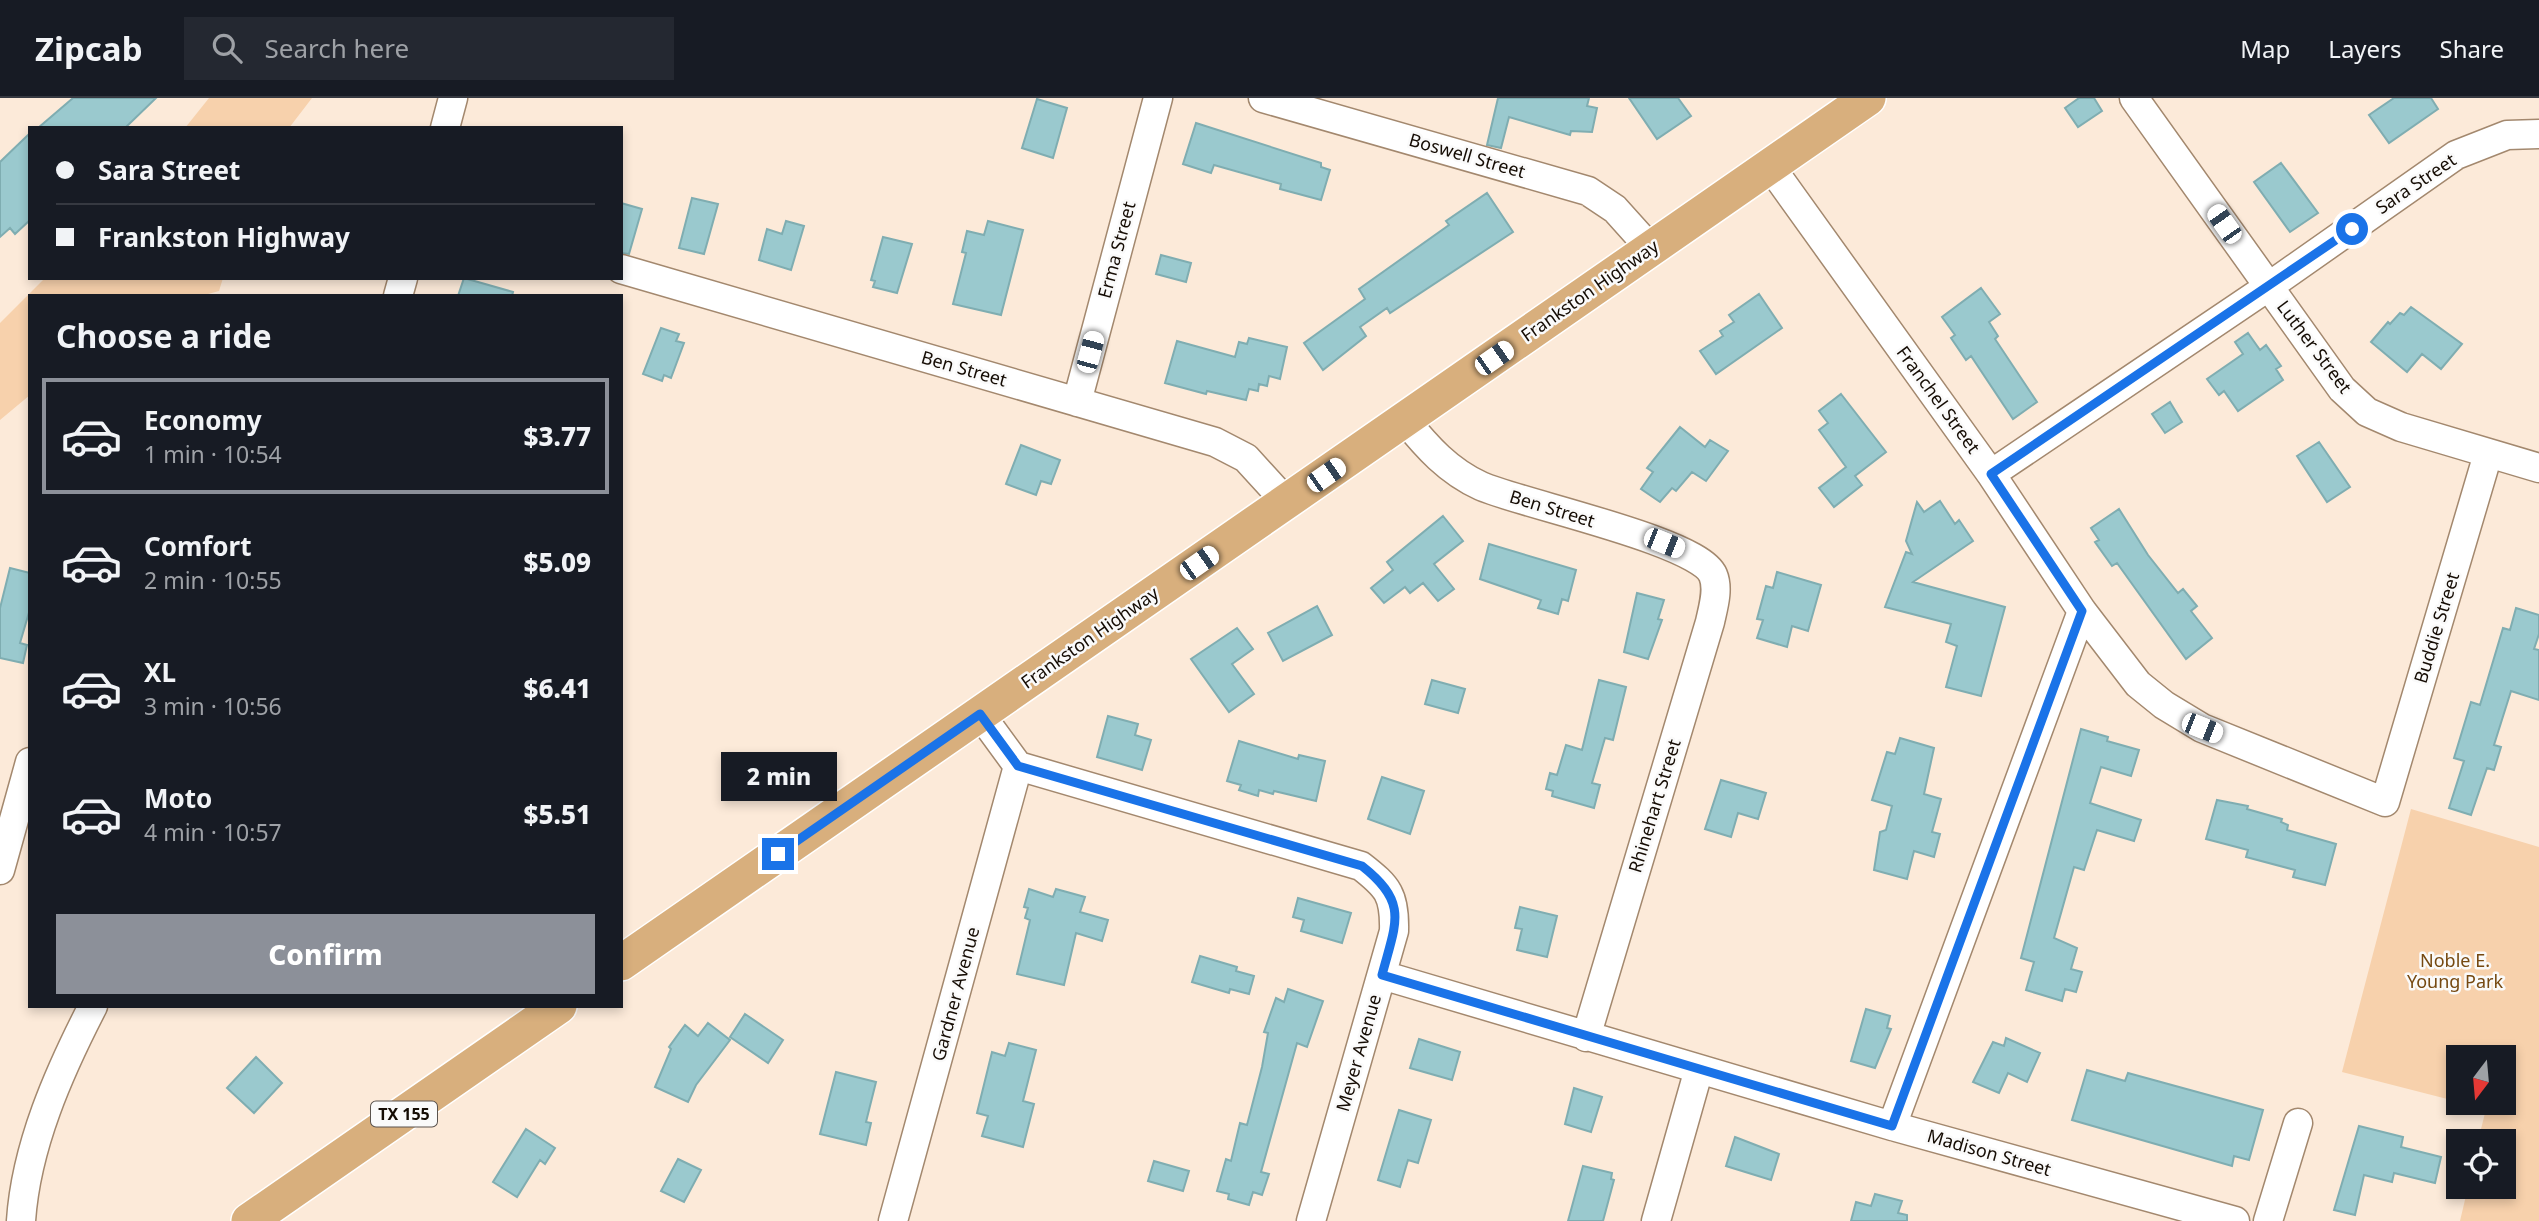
<!DOCTYPE html>
<html lang="en">
<head>
<meta charset="utf-8">
<style>
  body { margin:0; font-family:"Noto Sans",sans-serif; background:#242831; color:#f1f3f6; height:100vh; display:flex; flex-direction:column; font-size:26px; white-space:nowrap }
  * { box-sizing:border-box; margin:0 }
  p { font-size:23px; color:#9ea1a6 }
  .icon { flex:none; width:38px; height:38px; fill:none; stroke:currentColor; stroke-width:2; stroke-linecap:round; stroke-linejoin:round }
  .map { position:relative; flex:1; overflow:hidden }
  .drawer { position:absolute; left:28px; top:196px; width:595px; height:714px; display:flex; flex-direction:column; background:#171b24; border-radius:0px; box-shadow:0 4px 10px #0003 }
  .drawer>* { flex:none }
  .hud { position:absolute; left:28px; top:28px; width:595px; height:154px; border-radius:0px; box-shadow:0 4px 10px #0003; display:grid; align-content:center; height:154px; padding:0 28px; background:#171b24 }
  .needle { width:46px; rotate:196deg }
  .buttons { position:absolute; left:2446px; top:947px; display:grid; gap:14px }
  .buttons a { display:grid; place-items:center; width:70px; height:70px; border-radius:0px; background:#171b24; box-shadow:0 4px 10px #0003; font-size:35px }
  .end { position:absolute; width:32px; height:32px; margin:-16px; border:9px solid #1a73e8; background:#fff; box-shadow:0 0 0 4px #fff }
  .from { border-radius:50% }
  .bubble { position:absolute; height:49px; border-radius:0px; background:#171b24; box-shadow:0 4px 10px #0003; font-size:23px; font-weight:800; line-height:49px; text-align:center }
  .car { position:absolute; width:21px; height:42px; margin:-21px -10px; border-radius:9px; box-shadow:0 0 5px 2px #0007; background:linear-gradient(#fff 24%,#345 0 40%,#fff 0 76%,#345 0 86%,#fff 0) }
  .hud b { display:flex; align-items:center; gap:24px; height:66px; font-size:26px }
  .hud b+b { border-top:2px solid #363941 }
  .hud i { width:18px; height:18px; background:#f1f3f6 }
  ul { padding:0; list-style:none }
  li { display:flex; align-items:center; gap:21px; height:116px; margin:0 14px 10px; padding:0 14px; border:4px solid transparent; border-radius:0px }
  li div { flex:1 }
  li b { display:block; font-size:26px }
  li em { font-style:normal; font-weight:800 }
  li.selected { border-color:#8c9099 }
  li>.icon { width:63px; height:63px; stroke-width:1.5 }
  h2 { padding:0 28px; font-size:32px; line-height:84px }
  .action { display:flex; gap:14px; margin-top:auto; padding:14px 28px }
  .action a { flex:1; height:80px; border-radius:0px; background:#8c9099; color:#fff; font-size:28px; font-weight:800; line-height:80px; text-align:center }
  header { display:flex; align-items:center; gap:42px; box-sizing:border-box; height:98px; padding:0 35px; background:#171b24; border-bottom:2px solid #363941 }
  header strong { font-size:33px }
  nav { display:flex; gap:38px; margin-inline-start:auto; font-size:24px }
  .search { width:490px; height:63px; background:#242831; display:flex; align-items:center; gap:18px; box-sizing:border-box; padding:0 24px; border-radius:0px; color:#9ea1a6; font-size:26px }
  .map>svg:first-child { display:block }
  .green { fill:#f7d1ac }
  .building { fill:#9ac9ce; stroke:#7fadb1; stroke-width:2 }
  .lines { fill:none; stroke-linecap:round; stroke-linejoin:round }
  .minor-casing { stroke:#a3886e; stroke-width:31 }
  .major-casing { stroke:#fff; stroke-width:38 }
  .minor { stroke:#fff; stroke-width:28 }
  .major { stroke:#d8af7d; stroke-width:35 }
  .route { stroke:#1a73e8; stroke-width:9 }
  .labels { text-anchor:middle; stroke-width:5; stroke-linejoin:round; paint-order:stroke }
  .shield { fill:#fafafa; stroke:#5a534e; stroke-width:2 }
  .shield-label { font-size:16px; font-weight:bold; fill:#150c04 }
  .street-label { font-size:18px; fill:#150c04; stroke:#fafafa }
  .park-label { font-size:18px; fill:#764911; stroke:#fafafa }
</style>
</head>
<body>
<header>
<strong>Zipcab</strong>
<div class="search"><svg class="icon" aria-label="search" viewBox="0 0 24 24"><circle cx="10" cy="10" r="6"/><path d="M15 15l6 6"/></svg>Search here</div>
<nav><a>Map</a><a>Layers</a><a>Share</a></nav>
</header>
<div class="map">
<svg width="2539" height="1123" viewBox="0 0 2539 1123">
  <rect width="100%" height="100%" fill="#fcead9"/>
  <path class="green" d="M209,0H312L289,30H185Z
    M45,180H223L219,193L201,198H30V297L0,322V225Z
    M2411,711L2539,749V1123H2460L2468,1089L2504,1088V1043H2478L2486,1011L2463,1005L2504,1004V959H2459V1004L2342,974Z"/>
  <path class="building" d="M73,0H156L125,30H38Z
    M1498,0H1589L1587,8L1597,10L1592,34L1571,33L1570,37L1509,19L1501,50L1487,47Z
    M1629,0H1678L1691,18L1657,41Z
    M2079,0H2094L2102,13L2078,29L2065,10Z
    M2394,0H2431L2438,11L2389,45L2369,17Z
    M1037,1L1067,10L1053,60L1022,50Z
    M1196,25L1321,65V69L1330,72L1321,102L1280,91L1281,86L1214,67L1211,75L1183,66Z
    M30,35V122L15,136L10,130L0,139V64Z
    M2281,65L2318,115L2290,134L2254,84Z
    M1487,95L1513,134L1390,215L1387,210L1360,229L1366,238L1323,272L1304,245L1365,201L1359,191L1449,127L1446,123Z
    M692,100L718,106L704,156L679,150Z
    M621,105L642,111L629,156L621,155Z
    M786,123L804,128L791,172L759,162L767,131L782,136Z
    M988,123L1023,132L1001,217L953,206L966,155L962,154L967,133L984,137Z
    M883,139L912,146L897,195L873,189L875,183L871,182Z
    M1161,157L1191,165L1186,184L1156,176Z
    M464,180L513,194L512,198H458Z
    M1981,190L2000,216L1989,224L1998,238L1995,241L2037,304L2013,321L1971,258L1966,262L1951,240L1955,237L1942,219Z
    M1759,196L1782,230L1716,276L1700,253L1723,238L1720,233L1734,224L1729,217Z
    M2411,209L2462,246L2441,271L2422,256L2407,274L2371,244L2388,224L2390,226L2400,215L2404,217Z
    M661,230L679,236L676,243L684,245L671,280L664,277L662,283L643,276Z
    M2248,235L2260,252L2266,247L2281,268L2276,271L2283,282L2238,313L2224,293L2219,297L2207,281L2243,256L2235,244Z
    M1249,240L1287,249L1280,281L1269,278L1267,288L1259,286L1258,293L1249,291L1246,302L1207,293L1206,296L1165,285L1177,243L1235,259L1239,244L1247,246Z
    M1841,296L1886,354L1855,378L1862,387L1834,409L1819,390L1846,369L1819,332L1828,325L1819,313Z
    M2170,304L2182,324L2165,335L2152,316Z
    M1680,329L1705,349L1710,342L1728,353L1706,383L1692,374L1676,393L1672,390L1660,404L1641,391L1653,374L1647,370Z
    M2319,344L2350,389L2327,404L2297,358Z
    M1021,347L1060,362L1051,386L1041,383L1036,397L1006,386Z
    M1940,403L1955,426L1959,422L1973,443L1913,484L2005,509L1981,598L1946,589L1957,548L1946,544L1951,526L1885,509L1906,454L1912,456L1906,443L1917,404L1924,414Z
    M2119,411L2148,457L2178,495L2183,491L2197,508L2191,513L2212,540L2186,561L2117,465L2112,468L2095,444L2099,442L2091,430Z
    M1443,418L1463,443L1434,466L1454,491L1438,503L1423,485L1410,495L1405,489L1384,505L1371,490L1393,472L1387,464Z
    M1489,446L1576,472L1568,503L1562,501L1558,516L1538,510L1541,502L1480,481Z
    M10,470L30,475V511L20,545L27,547L23,565L0,560V510Z
    M1777,474L1821,487L1808,533L1792,528L1787,549L1757,540L1763,522L1757,521L1766,488L1773,490Z
    M1637,495L1664,502L1658,521L1662,522L1648,561L1624,554Z
    M1317,508L1332,537L1283,563L1268,535Z
    M2516,510L2539,517V536L2534,551L2539,552V602L2511,593L2494,647L2501,649L2494,672L2487,670L2471,717L2449,710L2464,663L2454,660L2471,604L2480,607L2503,530L2510,532Z
    M1237,530L1253,551L1232,566L1254,596L1229,614L1191,561Z
    M1432,582L1465,591L1458,615L1425,606Z
    M1599,582L1626,589L1613,642L1605,640L1592,685L1600,687L1594,710L1552,698L1553,693L1546,691L1550,675L1557,677L1566,647L1582,652Z
    M1108,618L1138,626L1135,637L1151,642L1142,672L1097,659Z
    M2081,631L2108,639L2107,643L2139,652L2131,678L2101,669L2090,705L2141,722L2134,743L2097,732L2084,772L2074,769L2054,840L2077,850L2071,871L2082,874L2076,894L2065,891L2062,903L2026,892L2034,864L2021,860Z
    M1900,640L1934,650L1924,696L1941,701L1932,734L1940,736L1934,759L1914,753L1907,781L1874,772L1880,734L1886,732L1892,708L1872,702L1887,654L1895,656Z
    M1239,643L1298,661L1299,657L1325,663L1316,703L1274,693L1273,696L1259,692L1258,698L1239,692L1241,687L1227,683Z
    M1382,679L1424,693L1410,736L1368,721Z
    M1721,682L1766,695L1758,721L1738,715L1731,739L1705,731Z
    M2217,702L2248,708L2247,711L2282,721L2281,724L2288,727L2287,732L2336,746L2325,787L2293,779L2295,772L2246,759L2248,752L2206,741Z
    M1029,791L1053,799L1056,791L1085,799L1080,814L1108,822L1102,843L1076,835L1064,887L1017,876L1030,822L1025,820L1028,810L1024,809Z
    M1298,800L1351,815L1342,845L1301,833L1304,822L1293,819Z
    M1520,809L1557,818L1547,859L1517,852L1522,831L1515,830Z
    M1200,858L1237,869L1236,873L1254,878L1249,896L1230,891L1229,895L1192,884Z
    M1288,891L1323,903L1307,949L1297,945L1261,1074L1269,1076L1262,1097L1253,1094L1249,1107L1228,1101L1229,1096L1217,1093L1226,1061L1231,1063L1240,1025L1247,1027L1262,969L1268,935L1264,934L1276,900L1284,904Z
    M1866,911L1890,918L1887,930L1891,931L1875,970L1851,963Z
    M745,916L783,942L768,965L730,939Z
    M708,925L730,942L696,987L688,1004L655,989L671,951L669,949L685,927L698,938Z
    M2006,940L2040,955L2027,984L2008,975L1999,995L1973,984L1993,944L2004,948Z
    M1419,941L1460,954L1452,982L1410,970Z
    M1009,945L1036,952L1023,1003L1034,1006L1023,1049L982,1038L988,1018L977,1015L992,954L1005,958Z
    M256,959L282,985L254,1015L227,990Z
    M2087,972L2125,983L2128,975L2263,1012L2249,1062L2234,1058L2232,1068L2072,1022Z
    M836,974L876,984L866,1024L871,1025L866,1047L820,1036Z
    M1574,990L1602,999L1591,1034L1565,1026Z
    M1399,1012L1431,1022L1418,1065L1408,1062L1400,1089L1378,1082Z
    M2359,1028L2403,1039L2401,1049L2441,1059L2435,1085L2394,1075L2392,1084L2364,1077L2355,1117L2334,1112Z
    M526,1031L555,1050L545,1066L540,1062L517,1099L493,1084Z
    M1735,1039L1779,1056L1771,1082L1726,1068Z
    M678,1061L701,1072L684,1104L661,1093Z
    M1154,1063L1189,1073L1183,1093L1148,1083Z
    M1583,1068L1612,1075L1611,1081L1614,1082L1603,1123H1568Z
    M1875,1096L1902,1103L1898,1115L1907,1117V1123H1851L1856,1104L1871,1108Z"/>
  <g class="lines">
    <defs>
      <path id="minor" d="M1263,0L1588,93L1615,111L1651,151
        M2134,0L2342,291L2367,314L2401,329L2539,370
        M445,30L453,0
        M1770,68L1991,376L2082,513L2138,586L2164,607L2202,630L2385,704L2488,356
        M621,171L1215,344L1246,360L1287,405
        M398,198L403,180
        M1077,304L1158,0
        M1405,322C1427,349 1448,373 1481,388C1522,406 1699,443 1713,477C1719,491 1713,510 1710,524L1586,939
        M1991,376L2268,189L2456,57L2507,37L2539,36
        M980,616L1018,668
        M1018,668L1361,768C1388,789 1395,797 1394,833L1311,1123
        M0,772L30,664
        M1382,877L1892,1028L2235,1123
        M1892,1028L2082,513
        M21,1123C26,1048 59,974 93,908
        M893,1123L1018,668
        M1656,1123L1699,971
        M2268,1123L2298,1025"/>
      <path id="major" d="M621,865L1868,0
        M249,1123L559,908"/>
    </defs>
    <use href="#minor" class="minor-casing"/>
    <use href="#major" class="major-casing"/>
    <use href="#minor" class="minor"/>
    <use href="#major" class="major"/>
  </g>
  <g class="lines">
    <path class="route" d="M778,756L980,616L1018,668L1362,768C1409,805 1396,824 1382,877L1892,1028L2082,513L1991,376L2352,131"/>
  </g>
  <g class="labels">
    <rect class="shield" x="371" y="1003.5" width="66" height="25" rx="5"/>
    <g class="shield-label">
      <text x="404" y="1022">TX 155</text>
    </g>
    <g class="street-label">
      <text transform="translate(1467 58) rotate(16)" y="6">Boswell Street</text>
      <text transform="translate(2416 86) rotate(-34)" y="6">Sara Street</text>
      <text transform="translate(1117 152) rotate(-75)" y="6">Erma Street</text>
      <text transform="translate(1590 193) rotate(-35)" y="6">Frankston Highway</text>
      <text transform="translate(2314 249) rotate(53)" y="6">Luther Street</text>
      <text transform="translate(964 271) rotate(16)" y="6">Ben Street</text>
      <text transform="translate(1938 302) rotate(54)" y="6">Franchel Street</text>
      <text transform="translate(1552 411) rotate(17)" y="6">Ben Street</text>
      <text transform="translate(2437 530) rotate(-73)" y="6">Buddie Street</text>
      <text transform="translate(1090 540) rotate(-35)" y="6">Frankston Highway</text>
      <text transform="translate(1655 708) rotate(-73)" y="6">Rhinehart Street</text>
      <text transform="translate(956 896) rotate(-75)" y="6">Gardner Avenue</text>
      <text transform="translate(1359 955) rotate(-74)" y="6">Meyer Avenue</text>
      <text transform="translate(1989 1055) rotate(16)" y="6">Madison Street</text>
    </g>
    <g class="park-label">
      <text x="2455" y="869">Noble E.<tspan x="2455" dy="21">Young Park</tspan></text>
    </g>
  </g>
</svg>
<div class="buttons">
<a><svg class="needle" viewBox="-14 -14 28 28"><path d="M0-13l5 13h-10z" fill="#e53935"/><path d="M0 13l5-13h-10z" fill="#9ea1a6"/></svg></a>
<a><svg class="icon" aria-label="locate" viewBox="0 0 24 24"><circle cx="12" cy="12" r="6"/><path d="M12 2v4M12 18v4M2 12h4M18 12h4"/></svg></a>
</div>
<i class="end from" style="left:2352px;top:131px"></i>
<i class="end" style="left:778px;top:756px"></i>
<div class="bubble" style="left:721px;top:654px;width:116px">2 min</div>
<i class="car" style="left:2224px;top:126px;rotate:325deg"></i>
<i class="car" style="left:1090px;top:254px;rotate:15deg"></i>
<i class="car" style="left:1494px;top:260px;rotate:55deg"></i>
<i class="car" style="left:1326px;top:377px;rotate:55deg"></i>
<i class="car" style="left:1664px;top:445px;rotate:112deg"></i>
<i class="car" style="left:1199px;top:465px;rotate:55deg"></i>
<i class="car" style="left:2202px;top:630px;rotate:112deg"></i>
<div class="hud">
<b><i class="from"></i>Sara Street</b>
<b><i></i>Frankston Highway</b>
</div>
<section class="drawer">
<h2>Choose a ride</h2>
<ul>
<li class="selected"><svg class="icon" aria-label="car" viewBox="0 0 24 24"><path d="M5 17H2v-5l4-1 3-4h7l3 4 3 1v5h-3M9 17h6M6 11h13"/><circle cx="7" cy="17" r="2"/><circle cx="17" cy="17" r="2"/></svg><div><b>Economy</b><p>1 min · 10:54</p></div><em>$3.77</em></li>
<li><svg class="icon" aria-label="car" viewBox="0 0 24 24"><path d="M5 17H2v-5l4-1 3-4h7l3 4 3 1v5h-3M9 17h6M6 11h13"/><circle cx="7" cy="17" r="2"/><circle cx="17" cy="17" r="2"/></svg><div><b>Comfort</b><p>2 min · 10:55</p></div><em>$5.09</em></li>
<li><svg class="icon" aria-label="car" viewBox="0 0 24 24"><path d="M5 17H2v-5l4-1 3-4h7l3 4 3 1v5h-3M9 17h6M6 11h13"/><circle cx="7" cy="17" r="2"/><circle cx="17" cy="17" r="2"/></svg><div><b>XL</b><p>3 min · 10:56</p></div><em>$6.41</em></li>
<li><svg class="icon" aria-label="car" viewBox="0 0 24 24"><path d="M5 17H2v-5l4-1 3-4h7l3 4 3 1v5h-3M9 17h6M6 11h13"/><circle cx="7" cy="17" r="2"/><circle cx="17" cy="17" r="2"/></svg><div><b>Moto</b><p>4 min · 10:57</p></div><em>$5.51</em></li>
</ul>
<div class="action"><a>Confirm</a></div>
</section>
</div>
</body>
</html>
